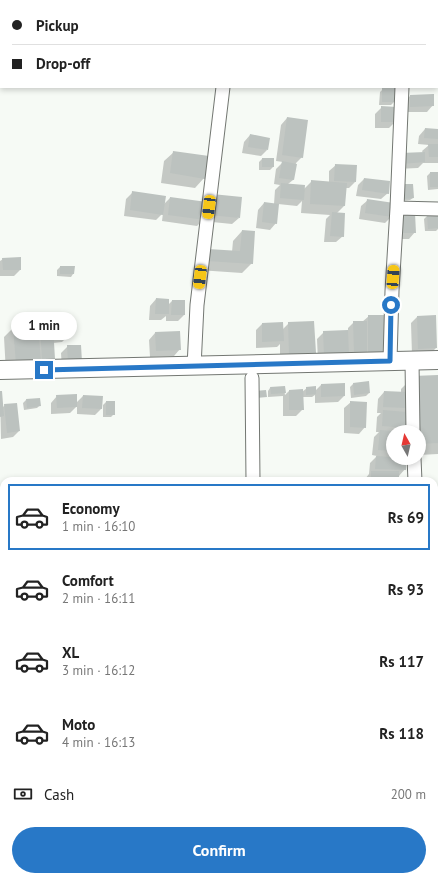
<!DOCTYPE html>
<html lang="en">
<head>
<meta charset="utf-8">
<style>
  body { margin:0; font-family:"PT Sans",sans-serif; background:#f2f2f2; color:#222; height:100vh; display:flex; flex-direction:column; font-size:15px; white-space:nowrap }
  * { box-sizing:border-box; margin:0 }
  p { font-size:13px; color:#767676 }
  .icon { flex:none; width:22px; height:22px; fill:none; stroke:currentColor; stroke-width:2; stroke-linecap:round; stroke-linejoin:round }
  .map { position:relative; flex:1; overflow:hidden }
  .drawer { position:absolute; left:0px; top:477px; width:438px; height:404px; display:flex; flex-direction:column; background:#fff; border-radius:12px 12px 0 0; box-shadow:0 2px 6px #0003 }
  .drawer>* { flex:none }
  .banner { position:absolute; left:0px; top:0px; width:438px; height:88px; box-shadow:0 2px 6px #0003; display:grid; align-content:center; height:88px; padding:0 12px; background:#fff }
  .needle { width:26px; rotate:352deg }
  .buttons { position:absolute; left:386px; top:425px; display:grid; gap:8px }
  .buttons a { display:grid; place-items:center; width:40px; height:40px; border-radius:50%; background:#fff; box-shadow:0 2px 6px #0003; font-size:20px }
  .end { position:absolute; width:18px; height:18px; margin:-9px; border:5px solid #2878c7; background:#fff; box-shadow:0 0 0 2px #fff }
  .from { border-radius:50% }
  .bubble { position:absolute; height:28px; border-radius:14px; background:#fff; box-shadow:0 2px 6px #0003; font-size:13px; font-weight:800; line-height:28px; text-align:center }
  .car { position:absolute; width:12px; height:24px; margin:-12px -6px; border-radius:5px; box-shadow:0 0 3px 1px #0007; background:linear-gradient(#f5c518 24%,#345 0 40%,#f5c518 0 76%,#345 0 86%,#f5c518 0) }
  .banner b { display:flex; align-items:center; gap:14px; height:38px; font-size:15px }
  .banner b+b { border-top:1px solid #e0e0e0 }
  .banner i { width:10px; height:10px; background:#222 }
  ul { padding:7px 0 0; list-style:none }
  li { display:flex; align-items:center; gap:12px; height:66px; margin:0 8px 6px; padding:0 4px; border:2px solid transparent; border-radius:0px }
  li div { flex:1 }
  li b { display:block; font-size:15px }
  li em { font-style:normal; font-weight:800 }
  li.selected { border-color:#2878c7 }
  li>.icon { width:36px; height:36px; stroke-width:1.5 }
  .pay { display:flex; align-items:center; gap:10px; height:44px; padding:0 12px; font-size:15px }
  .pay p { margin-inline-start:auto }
  .button { display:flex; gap:8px; margin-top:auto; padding:8px 12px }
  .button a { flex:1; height:46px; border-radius:24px; background:#2878c7; color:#fff; font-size:16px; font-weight:800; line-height:46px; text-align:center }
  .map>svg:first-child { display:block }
  .water { fill:#7cafa7; stroke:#638882 }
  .shadow { fill:#0003 }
  .building { fill:#bcc2bf }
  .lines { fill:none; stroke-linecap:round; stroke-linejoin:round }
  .street-casing { stroke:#737772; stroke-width:15 }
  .secondary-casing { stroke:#737772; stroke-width:20 }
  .street { stroke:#fff; stroke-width:13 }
  .secondary { stroke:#fff; stroke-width:18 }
  .route { stroke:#2878c7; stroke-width:5 }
</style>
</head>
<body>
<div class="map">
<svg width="438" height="881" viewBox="0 0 438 881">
  <rect width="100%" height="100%" fill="#f6faf5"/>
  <path class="water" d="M434,703L438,705V796H434Z
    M434,827H438V881L368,880V877H434Z
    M30,877H161L158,881H32Z"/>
  <path class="shadow" d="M91,0H111V1H91Z
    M137,0H148V1H137Z
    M218,0H229V1H218Z
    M313,0H331V1H313Z
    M352,0H373L352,1Z
    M406,0H438V6L437,7V1Z
    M383,89H394V102L391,105H379L380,92Z
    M410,96L433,105L427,112H404V103Z
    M382,107L395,122L389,128H375V114Z
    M287,118L302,157L296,163L293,180L288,184L304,189L312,181L329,183V171L336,165L355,182L349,188H345L344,206L337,213L343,236L336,242H324L326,219L330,215L301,213L302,201L297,206L278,204L276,223L270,230L256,228L258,210L264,203L274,204L275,190L280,185L274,184L276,169L283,162L276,161L281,125Z
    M425,129L438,130V163H423L418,168L396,169L423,153L422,151L429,145L418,144L419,136Z
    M250,135L267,150L261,156L242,153L244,142Z
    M174,152L204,178L195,188L161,183L164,161Z
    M262,159H273V167L270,170H259V162Z
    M438,172V189L428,190L427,176L430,173Z
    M364,179L388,193L381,199L356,196L358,185Z
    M401,188L413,198L410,200L401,201Z
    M133,192L163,205L170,198L205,203L239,218L232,224L202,221L197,226L162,221L163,213L156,220L124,216L126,199Z
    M368,200L391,217L385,223L359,219L361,206Z
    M427,216H438V229L436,231H425L424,219Z
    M394,221L415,232L409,239H395Z
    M242,231L252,263L242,273L198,270V259L232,252L233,241Z
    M3,259L20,270L14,276H0V261Z
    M60,267L73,274L71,277L57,276V270Z
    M156,299L168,305L172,301H184V315L178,321H166V316L161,320H149L150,306Z
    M369,316L384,352L318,362L317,339L324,332L348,331V328L354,322H362Z
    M417,317L436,348L430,354L412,355L411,323Z
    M289,323L315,353L305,362L280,363V344L277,347L256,348V330L262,324L283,329Z
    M40,327L52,336L54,335L65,339L62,342L53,343L54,359L47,365L6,373L4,337L13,328L37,330Z
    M155,333L180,349L174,356L150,357L149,340Z
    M68,346H80L62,369L61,353Z
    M438,376V454L419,455V432H403V429L400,432H393L392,457L405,469L399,476L398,481H365V479L369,474L370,463L377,456L372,455L374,437L379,432H376L377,417L381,413H377L378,399L384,392L401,393V389L413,377Z
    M353,384L369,393L366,396L351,398L350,387Z
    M321,385L344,396L338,402L315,403V395L312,397H302L303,409L296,416H283V396L268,397V391L270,388H284L285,395L289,391L302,392L307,388L315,391Z
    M0,392L2,408L5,405L19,431L13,437L1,439Z
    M57,396L76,403L83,396L102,397L101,409L95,415L77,414V406L70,413L51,414V403Z
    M26,400L40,405L37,408L24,410L23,403Z
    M106,402L114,414L111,417H103V405Z
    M351,402L365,427L359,434L344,433V408Z
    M434,558H438V587L434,586Z
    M434,663H438V678L434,682Z
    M3,770L4,794L0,793V774Z
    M0,806H4V835H0Z
    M201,877H228V881H198Z
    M286,877H310L307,880L286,881Z
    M313,877H341L337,881H313Z"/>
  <path class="building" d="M382,88H395V102H382Z
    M434,94V106L410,107V95Z
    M381,106L397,107L396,122H381Z
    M287,117L308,120L303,158L282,155Z
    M425,128L438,129V139L424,138Z
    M250,134L270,138L268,150L248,147Z
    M428,144H438V157H429Z
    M173,151L209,156L205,179L170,173Z
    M425,152V162L402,164L401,153Z
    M262,158H274V167H262Z
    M282,161L297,164L294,180L279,178Z
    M335,164L357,165L356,182L334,181Z
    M430,172H438V187H430Z
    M364,178L390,181L389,194L362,190Z
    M311,180L347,183L345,206L310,204Z
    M281,183L305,185L304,200L280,198Z
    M403,184H413L414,198L404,199Z
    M132,191L166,196L163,215L130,210Z
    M212,194L242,197L240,218L209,215Z
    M170,197L207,202L205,220L168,215Z
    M367,199L394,203L392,217L365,213Z
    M264,202L279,204L277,224L262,222Z
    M332,212L345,213L344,237L330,236Z
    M415,213L416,233H400V214Z
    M427,215H438V228L428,229Z
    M242,230L255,231L253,264L207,261L208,249L240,251Z
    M21,257V270H3L2,258Z
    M60,266H75L74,274H60Z
    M156,298L169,299V314H155Z
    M172,300H185V315H171Z
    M368,315H385V353H368Z
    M436,315L437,348L418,349L417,316Z
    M314,321L316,353L289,354L288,322Z
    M353,321H367V353H354Z
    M283,322L284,341L262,342V323Z
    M38,325L41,362L16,364L13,327Z
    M40,326H53L55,359L42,360Z
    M348,330L349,355L324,356L323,331Z
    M180,331L181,350L156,351L155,332Z
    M66,332V339L55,340L54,334Z
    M67,345H81L82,362L68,363Z
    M438,375V443L419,444V432L413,376Z
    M369,381L370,393L354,395L353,383Z
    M345,383V396L321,397V384Z
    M285,386L286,393L271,394L270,387Z
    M316,386V394L306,395V387Z
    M303,389L304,410H289V390Z
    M266,390L267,397L256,398L255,391Z
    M0,391H2L4,416L0,417Z
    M384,391L407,392L406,408L383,407Z
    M77,394V407L57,408L56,395Z
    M83,395L103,396L102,409L82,408Z
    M40,398L41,406L27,408L26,399Z
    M106,401H115V415H106Z
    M350,401L367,402L366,428L350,427Z
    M17,403L20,431L7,433L4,404Z
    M383,410L407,412L406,428L382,426Z
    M380,430L393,431V451L378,450Z
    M376,456L406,458V470L375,469Z
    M371,471H399V481H371Z
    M434,557H438V577H434Z
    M434,662H438V677L434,676Z
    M3,768H4V787H2Z
    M0,805H4V829L0,828Z
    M204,877H229V881H204Z
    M249,877H261V881H249Z
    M264,877H284V881H264Z"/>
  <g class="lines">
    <defs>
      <path id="street" d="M406,1V0
        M0,3H1
        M397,208L438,209
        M390,361L392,291L397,208L402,87
        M412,361L413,432
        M194,367L197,305L223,87
        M252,378L253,481
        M414,458L415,481
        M0,764L4,765
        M292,877V881
        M241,881V877
        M351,881V877"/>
      <path id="secondary" d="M0,370L438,360"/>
    </defs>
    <use href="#street" class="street-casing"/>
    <use href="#secondary" class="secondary-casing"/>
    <use href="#street" class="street"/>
    <use href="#secondary" class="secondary"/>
  </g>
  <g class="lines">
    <path class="route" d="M44,370L390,361L391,305"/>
  </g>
</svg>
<div class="buttons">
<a><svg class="needle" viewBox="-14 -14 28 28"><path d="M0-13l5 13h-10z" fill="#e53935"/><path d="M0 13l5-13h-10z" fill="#767676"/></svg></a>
</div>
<i class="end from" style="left:391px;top:305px"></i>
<i class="end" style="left:44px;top:370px"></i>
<div class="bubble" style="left:11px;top:312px;width:66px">1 min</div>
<i class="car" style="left:209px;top:207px;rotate:187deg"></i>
<i class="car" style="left:200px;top:277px;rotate:187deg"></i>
<i class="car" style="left:393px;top:277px;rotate:4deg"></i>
<div class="banner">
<b><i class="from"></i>Pickup</b>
<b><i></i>Drop-off</b>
</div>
<section class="drawer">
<ul>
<li class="selected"><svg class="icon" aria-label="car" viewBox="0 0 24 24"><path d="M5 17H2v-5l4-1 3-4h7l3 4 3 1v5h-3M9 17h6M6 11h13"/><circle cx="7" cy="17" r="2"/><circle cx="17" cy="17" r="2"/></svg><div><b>Economy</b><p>1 min · 16:10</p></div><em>Rs 69</em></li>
<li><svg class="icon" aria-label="car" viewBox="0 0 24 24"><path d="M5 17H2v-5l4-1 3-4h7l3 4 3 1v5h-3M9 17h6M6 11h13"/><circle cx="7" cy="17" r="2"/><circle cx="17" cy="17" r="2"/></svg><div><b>Comfort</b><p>2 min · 16:11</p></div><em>Rs 93</em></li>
<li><svg class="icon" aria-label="car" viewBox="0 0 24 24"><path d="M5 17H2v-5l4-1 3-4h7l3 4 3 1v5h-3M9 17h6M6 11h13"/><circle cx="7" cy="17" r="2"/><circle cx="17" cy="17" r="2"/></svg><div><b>XL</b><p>3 min · 16:12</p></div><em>Rs 117</em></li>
<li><svg class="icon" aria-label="car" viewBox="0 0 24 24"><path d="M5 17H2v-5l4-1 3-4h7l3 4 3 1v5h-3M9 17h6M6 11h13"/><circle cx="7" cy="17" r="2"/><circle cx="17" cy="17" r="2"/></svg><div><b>Moto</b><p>4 min · 16:13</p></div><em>Rs 118</em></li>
</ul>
<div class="pay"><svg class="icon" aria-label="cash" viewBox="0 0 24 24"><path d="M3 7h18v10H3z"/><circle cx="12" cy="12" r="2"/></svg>Cash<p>200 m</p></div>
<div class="button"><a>Confirm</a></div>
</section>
</div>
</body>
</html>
